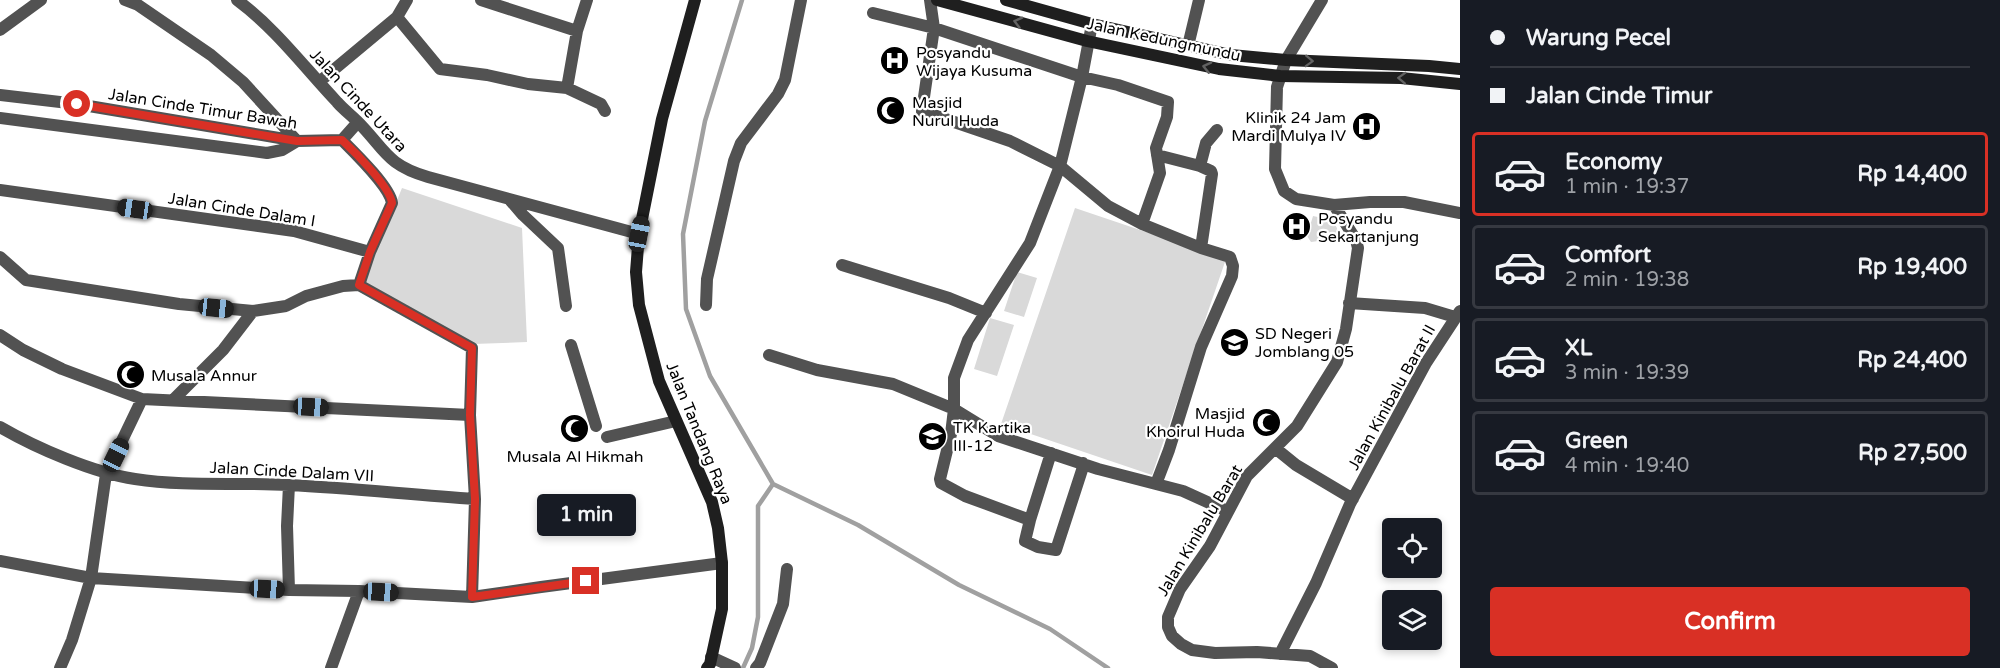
<!DOCTYPE html>
<html lang="en">
<head>
<meta charset="utf-8">
<style>
  body { margin:0; font-family:"Varela Round",sans-serif; background:#242831; color:#f1f3f6; height:100vh; display:flex; flex-direction:column; font-size:22px; white-space:nowrap }
  * { box-sizing:border-box; margin:0 }
  p { font-size:20px; color:#9ea1a6 }
  .icon { flex:none; width:33px; height:33px; fill:none; stroke:currentColor; stroke-width:2; stroke-linecap:round; stroke-linejoin:round }
  .map { position:relative; flex:1; overflow:hidden }
  .details { display:flex; flex-direction:column; background:#171b24; width:540px }
  .details>* { flex:none }
  .top-card { display:grid; align-content:center; height:132px; padding:0 30px; background:#171b24 }
  .tools { position:absolute; left:1382px; top:518px; display:grid; gap:12px }
  .tools a { display:grid; place-items:center; width:60px; height:60px; border-radius:6px; background:#171b24; box-shadow:0 3px 9px #0003; font-size:30px }
  .end { position:absolute; width:27px; height:27px; margin:-14px; border:8px solid #d93025; background:#fff; box-shadow:0 0 0 3px #fff }
  .from { border-radius:50% }
  .bubble { position:absolute; height:42px; border-radius:6px; background:#171b24; box-shadow:0 3px 9px #0003; font-size:20px; font-weight:800; line-height:42px; text-align:center }
  .car { position:absolute; width:18px; height:36px; margin:-18px -9px; border-radius:8px; box-shadow:0 0 4px 2px #0007; background:linear-gradient(#222 24%,#8ab4d8 0 40%,#222 0 76%,#8ab4d8 0 86%,#222 0) }
  .top-card b { display:flex; align-items:center; gap:21px; height:57px; font-size:22px }
  .top-card b+b { border-top:2px solid #363941 }
  .top-card i { width:15px; height:15px; background:#f1f3f6 }
  ul { padding:0; list-style:none }
  li { display:flex; align-items:center; gap:18px; height:84px; margin:0 12px 9px; padding:0 18px; border:3px solid #363941; border-radius:6px }
  li div { flex:1 }
  li b { display:block; font-size:22px }
  li em { font-style:normal; font-weight:800 }
  li.on { border-color:#d93025 }
  li>.icon { width:54px; height:54px; stroke-width:1.5 }
  .primary-button { display:flex; gap:12px; margin-top:auto; padding:12px 30px }
  .primary-button a { flex:1; height:69px; border-radius:6px; background:#d93025; color:#fff; font-size:24px; font-weight:800; line-height:69px; text-align:center }
  main { display:flex; flex:1; min-height:0 }
  .map>svg:first-child { display:block }
  .green { fill:#d9d9d9 }
  .lines { fill:none; stroke-linecap:round; stroke-linejoin:round }
  .stream { stroke:#a0a0a0; stroke-width:4.5 }
  .street { stroke:#525252; stroke-width:12 }
  .secondary { stroke:#1f1f1f; stroke-width:12 }
  .oneway { stroke:#626262 }
  .route { stroke:#d93025; stroke-width:8 }
  .labels { text-anchor:middle; stroke-width:4.5; stroke-linejoin:round; paint-order:stroke }
  .street-label { font-size:16px; fill:#000; stroke:#fff }
  .poi-label { font-size:16px; fill:#000; stroke:#fff; text-anchor:start }
</style>
</head>
<body>
<main>
<div class="map">
<svg width="1460" height="668" viewBox="0 0 1460 668">
  <rect width="100%" height="100%" fill="#fff"/>
  <path class="green" d="M402,188L522,228L527,342L473,344L364,282Z
    M1075,208L1226,259L1152,475L1001,424Z
    M1313,216L1332,220L1337,228L1338,242L1326,240L1311,242L1307,236Z
    M1017,272L1037,278L1024,317L1004,311Z
    M990,318L1014,325L997,376L974,369Z"/>
  <g class="lines">
    <path class="stream" d="M742,0L705,121L683,234L686,309L710,376L773,484L858,525L959,585L1050,629L1108,668
      M743,668L752,648L758,617V506L773,484"/>
    <path class="street" d="M237,0C276,29 304,67 337,102C343,109 351,115 357,121C385,149 386,165 428,177L639,234
      M481,0L577,31
      M930,0L934,28L922,111L1010,141L1060,166L1108,206L1142,224L1201,248L1230,257L1233,266L1232,276L1201,347L1169,450L1156,484
      M1322,0L1286,60L1277,87L1275,169L1284,191L1296,199L1334,205L1370,202H1404L1460,213
      M873,13L934,28L1082,77L1118,85L1168,102L1167,117L1156,148L1160,173L1142,224
      M397,17L440,69L487,75L528,84L567,88L577,31L587,0
      M1092,24L1082,77L1060,166L1030,243L968,340L954,378V409L998,436L1098,469L1183,491L1227,511
      M0,30L41,0
      M1188,46L1199,0
      M319,82L397,17L407,0
      M567,88L601,104L605,111
      M0,95L77,104L297,141L342,140L358,122
      M0,118L267,153L282,150L297,141L243,82L211,55L138,5L125,0
      M342,140C355,153 390,187 392,203L370,252L359,285
      M1157,155L1200,166
      M0,190L294,231L370,252
      M510,200L523,215L558,248L566,306
      M1201,248L1212,174L1211,171L1200,166L1206,143L1217,130
      M0,257L26,280L179,304L253,311L286,306L306,296L343,286L359,285
      M842,265L949,298L986,313
      M359,285L472,348L470,415L475,499L472,597
      M1349,303L1425,308L1455,317
      M706,305L707,279L734,161L741,143L778,94L785,80L801,0
      M0,335L23,350L62,369L142,399L470,415
      M571,345L596,426
      M769,355L817,370L893,384L954,409L951,434L940,479L941,483L965,496L1030,520L1051,453
      M174,399L223,350L253,311
      M0,427C36,448 94,473 135,479C186,487 238,482 289,485C351,488 413,495 475,499
      M607,437L676,421
      M1275,448L1296,465L1353,499
      M1030,520L1025,541L1038,547L1056,550L1082,470L1083,463
      M0,561L91,578L289,590L359,591L472,597L541,587L722,563
      M289,590L287,526L289,485
      M1280,654L1316,583L1350,504L1426,363L1460,311
      M711,657L735,668
      M60,668L72,640L91,578L106,474L142,399
      M331,668L359,591
      M756,668L760,663L783,604L787,569
      M1332,668L1310,656L1257,652L1215,653L1192,650L1181,644L1172,636L1168,627V617L1180,589L1210,546L1247,476L1297,426L1337,362L1346,329L1358,248L1356,240L1334,205"/>
    <path class="secondary" d="M695,0L662,119L639,234L636,272L639,305L659,381L712,502L718,528L722,563V609L710,664L707,668
      M937,0L1087,41L1219,69L1280,76L1401,78L1460,84
      M1006,0L1092,24L1231,55L1286,60L1429,66L1460,69"/>
  </g>
  <defs><path id="oneway-chevron" d="M-2-3.5L2.5 0L-2 3.5" fill="none" stroke-width="1.6" stroke-linecap="round" stroke-linejoin="round" transform="scale(1.5)"/></defs>
  <g class="oneway">
    <use href="#oneway-chevron" transform="translate(1018 22) rotate(-165)"/>
    <use href="#oneway-chevron" transform="translate(1309 61) rotate(2)"/>
    <use href="#oneway-chevron" transform="translate(1207 67) rotate(-167)"/>
    <use href="#oneway-chevron" transform="translate(1402 78) rotate(-178)"/>
  </g>
  <g class="lines">
    <path class="route" d="M77,104L297,141L342,140C355,152 390,187 392,203L370,252L359,285L472,348L470,415L475,499L472,597L586,581"/>
  </g>
  <defs>
    <symbol id="hospital-disc" viewBox="-11 -11 22 22"><circle r="9.5" fill="#000" stroke="#fff"/><path d="M-5-5h3v3.5h4V-5h3V5h-3V1.5h-4V5h-3Z" fill="#fff"/></symbol>
    <symbol id="mosque-disc" viewBox="-11 -11 22 22"><circle r="9.5" fill="#000" stroke="#fff"/><path d="M3.5-4.9A6 6 0 1 0 3.5 4.9A5 5 0 1 1 3.5-4.9Z" fill="#fff"/></symbol>
    <symbol id="school-disc" viewBox="-11 -11 22 22"><circle r="9.5" fill="#000" stroke="#fff"/><path d="M0-5L7-2L0 1L-7-2ZM-4 1L0 2.5L4 1V4Q0 6-4 4Z" fill="#fff"/></symbol>
  </defs>
  <g fill-rule="evenodd">
    <use href="#hospital-disc" x="878" y="44" width="33" height="33"/>
    <use href="#mosque-disc" x="874" y="94" width="33" height="33"/>
    <use href="#hospital-disc" x="1350" y="110" width="33" height="33"/>
    <use href="#hospital-disc" x="1280" y="210" width="33" height="33"/>
    <use href="#school-disc" x="1218" y="326" width="33" height="33"/>
    <use href="#mosque-disc" x="114" y="358" width="33" height="33"/>
    <use href="#mosque-disc" x="1250" y="406" width="33" height="33"/>
    <use href="#mosque-disc" x="558" y="412" width="33" height="33"/>
    <use href="#school-disc" x="916" y="420" width="33" height="33"/>
  </g>
  <g class="labels">
    <g class="street-label">
      <text transform="translate(1164 39) rotate(12)" y="6">Jalan Kedungmundu</text>
      <text transform="translate(359 100) rotate(47)" y="6">Jalan Cinde Utara</text>
      <text transform="translate(203 108) rotate(9)" y="6">Jalan Cinde Timur Bawah</text>
      <text transform="translate(242 209) rotate(9)" y="6">Jalan Cinde Dalam I</text>
      <text transform="translate(1391 397) rotate(-61)" y="6">Jalan Kinibalu Barat II</text>
      <text transform="translate(700 433) rotate(68)" y="6">Jalan Tandang Raya</text>
      <text transform="translate(292 471) rotate(3)" y="6">Jalan Cinde Dalam VII</text>
      <text transform="translate(1199 530) rotate(-59)" y="6">Jalan Kinibalu Barat</text>
    </g>
    <g class="poi-label">
      <text x="916" y="58">Posyandu<tspan x="916" dy="18">Wijaya Kusuma</tspan></text>
      <text x="912" y="108">Masjid<tspan x="912" dy="18">Nurul Huda</tspan></text>
      <text x="1346" y="123" text-anchor="end">Klinik 24 Jam<tspan x="1346" dy="18">Mardi Mulya IV</tspan></text>
      <text x="1318" y="224">Posyandu<tspan x="1318" dy="18">Sekartanjung</tspan></text>
      <text x="1255" y="339">SD Negeri<tspan x="1255" dy="18">Jomblang 05</tspan></text>
      <text x="151" y="381">Musala Annur</text>
      <text x="1245" y="419" text-anchor="end">Masjid<tspan x="1245" dy="18">Khoirul Huda</tspan></text>
      <text x="953" y="433">TK Kartika<tspan x="953" dy="18">III-12</tspan></text>
      <text x="575" y="462" text-anchor="middle">Musala Al Hikmah</text>
    </g>
  </g>
</svg>
<div class="tools">
<a><svg class="icon" aria-label="locate" viewBox="0 0 24 24"><circle cx="12" cy="12" r="6"/><path d="M12 2v4M12 18v4M2 12h4M18 12h4"/></svg></a>
<a><svg class="icon" aria-label="layers" viewBox="0 0 24 24"><path d="M12 4l9 5-9 5-9-5zM3 14l9 5 9-5"/></svg></a>
</div>
<i class="end from" style="left:77px;top:104px"></i>
<i class="end" style="left:586px;top:581px"></i>
<div class="bubble" style="left:537px;top:494px;width:99px">1 min</div>
<i class="car" style="left:135px;top:209px;rotate:278deg"></i>
<i class="car" style="left:639px;top:234px;rotate:11deg"></i>
<i class="car" style="left:216px;top:308px;rotate:96deg"></i>
<i class="car" style="left:311px;top:407px;rotate:93deg"></i>
<i class="car" style="left:116px;top:455px;rotate:26deg"></i>
<i class="car" style="left:267px;top:589px;rotate:93deg"></i>
<i class="car" style="left:381px;top:592px;rotate:93deg"></i>
</div>
<section class="details">
<div class="top-card">
<b><i class="from"></i>Warung Pecel</b>
<b><i></i>Jalan Cinde Timur</b>
</div>
<ul>
<li class="on"><svg class="icon" aria-label="car" viewBox="0 0 24 24"><path d="M5 17H2v-5l4-1 3-4h7l3 4 3 1v5h-3M9 17h6M6 11h13"/><circle cx="7" cy="17" r="2"/><circle cx="17" cy="17" r="2"/></svg><div><b>Economy</b><p>1 min · 19:37</p></div><em>Rp 14,400</em></li>
<li><svg class="icon" aria-label="car" viewBox="0 0 24 24"><path d="M5 17H2v-5l4-1 3-4h7l3 4 3 1v5h-3M9 17h6M6 11h13"/><circle cx="7" cy="17" r="2"/><circle cx="17" cy="17" r="2"/></svg><div><b>Comfort</b><p>2 min · 19:38</p></div><em>Rp 19,400</em></li>
<li><svg class="icon" aria-label="car" viewBox="0 0 24 24"><path d="M5 17H2v-5l4-1 3-4h7l3 4 3 1v5h-3M9 17h6M6 11h13"/><circle cx="7" cy="17" r="2"/><circle cx="17" cy="17" r="2"/></svg><div><b>XL</b><p>3 min · 19:39</p></div><em>Rp 24,400</em></li>
<li><svg class="icon" aria-label="car" viewBox="0 0 24 24"><path d="M5 17H2v-5l4-1 3-4h7l3 4 3 1v5h-3M9 17h6M6 11h13"/><circle cx="7" cy="17" r="2"/><circle cx="17" cy="17" r="2"/></svg><div><b>Green</b><p>4 min · 19:40</p></div><em>Rp 27,500</em></li>
</ul>
<div class="primary-button"><a>Confirm</a></div>
</section>
</main>
</body>
</html>
